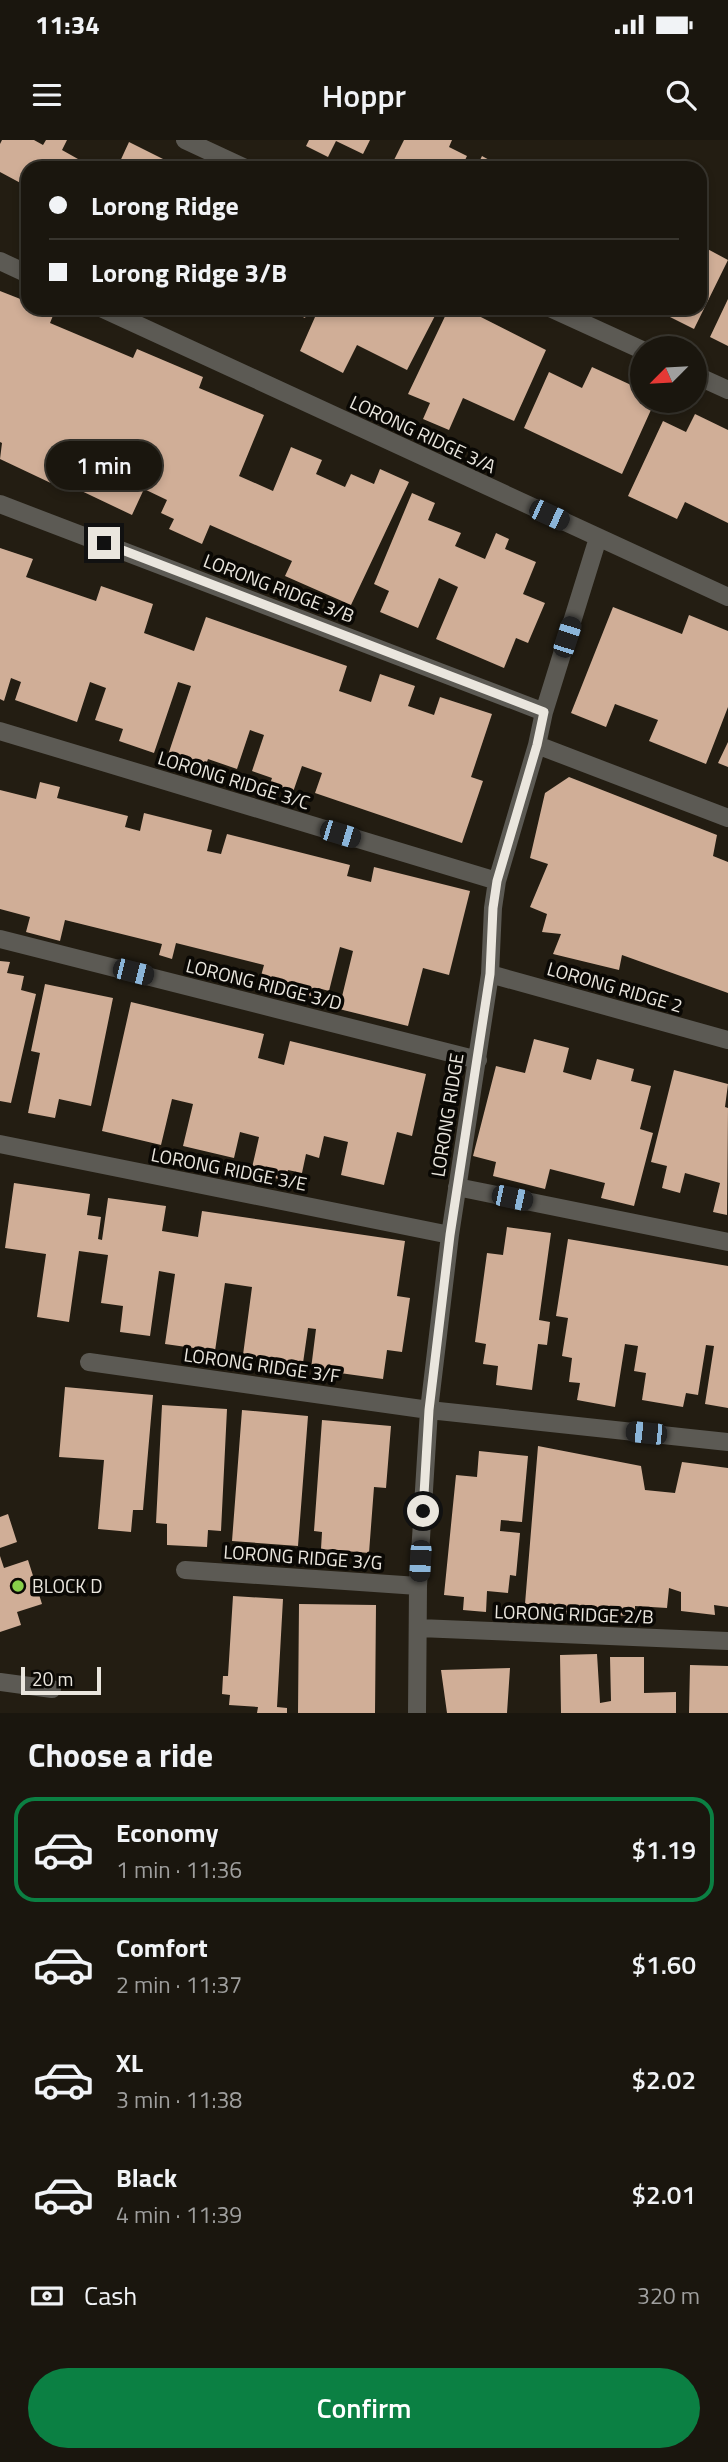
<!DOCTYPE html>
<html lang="en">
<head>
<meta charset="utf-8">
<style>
  body { margin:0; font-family:"Titillium Web",sans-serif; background:#231f17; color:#f1f3f6; height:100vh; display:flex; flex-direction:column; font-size:26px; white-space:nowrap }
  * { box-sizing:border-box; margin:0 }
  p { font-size:23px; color:#9f9f9e }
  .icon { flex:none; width:38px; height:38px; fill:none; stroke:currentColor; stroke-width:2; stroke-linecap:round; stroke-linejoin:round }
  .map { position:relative; height:1573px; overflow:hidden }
  .drawer { display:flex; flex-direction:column; background:#1a160e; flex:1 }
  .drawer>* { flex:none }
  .guide { position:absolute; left:21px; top:21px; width:686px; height:154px; border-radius:21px; box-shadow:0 4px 10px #0003,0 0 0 2px #38352e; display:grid; align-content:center; height:154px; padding:0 28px; background:#1a160e }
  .needle { width:46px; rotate:246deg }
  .buttons { position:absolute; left:630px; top:196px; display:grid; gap:14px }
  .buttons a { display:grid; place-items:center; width:77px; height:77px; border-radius:50%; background:#1a160e; box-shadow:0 4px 10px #0003,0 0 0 2px #38352e; font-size:35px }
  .scale { position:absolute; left:21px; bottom:18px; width:80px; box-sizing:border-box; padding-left:7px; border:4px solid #eae6de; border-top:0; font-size:19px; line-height:24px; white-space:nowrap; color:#eae6de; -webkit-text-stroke:5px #0a0804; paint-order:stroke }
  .end { position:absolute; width:32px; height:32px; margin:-16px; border:9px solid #eae6de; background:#111; box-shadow:0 0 0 4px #111 }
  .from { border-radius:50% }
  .bubble { position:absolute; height:49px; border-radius:24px; background:#1a160e; box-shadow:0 4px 10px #0003,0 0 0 2px #38352e; font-size:23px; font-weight:600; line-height:49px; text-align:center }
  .car { position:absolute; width:21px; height:42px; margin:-21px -10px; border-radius:9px; box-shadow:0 0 5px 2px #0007; background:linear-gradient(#222 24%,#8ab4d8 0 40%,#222 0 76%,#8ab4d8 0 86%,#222 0) }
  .guide b { display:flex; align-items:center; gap:24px; height:66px; font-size:26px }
  .guide b+b { border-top:2px solid #38352e }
  .guide i { width:18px; height:18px; background:#f1f3f6 }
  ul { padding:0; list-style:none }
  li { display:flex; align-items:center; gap:21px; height:105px; margin:0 14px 10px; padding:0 14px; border:4px solid transparent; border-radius:21px }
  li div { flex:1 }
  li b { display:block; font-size:26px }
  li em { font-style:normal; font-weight:600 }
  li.current { border-color:#0b8043 }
  li>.icon { width:63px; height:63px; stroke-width:1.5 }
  h2 { padding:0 28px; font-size:32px; line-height:84px }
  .pay { display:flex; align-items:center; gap:18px; height:77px; padding:0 28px; font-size:26px }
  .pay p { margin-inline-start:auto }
  .primary-button { display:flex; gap:14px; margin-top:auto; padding:14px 28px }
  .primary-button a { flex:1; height:80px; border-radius:42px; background:#0b8043; color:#fff; font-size:28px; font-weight:600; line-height:80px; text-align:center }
  .status { display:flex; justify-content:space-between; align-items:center; height:49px; padding:0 35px; background:#1a160e; direction:ltr }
  .status svg { height:19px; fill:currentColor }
  header { display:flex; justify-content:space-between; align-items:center; height:91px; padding:0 28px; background:#1a160e; font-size:32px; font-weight:600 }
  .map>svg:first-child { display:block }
  .building { fill:#d0ae97 }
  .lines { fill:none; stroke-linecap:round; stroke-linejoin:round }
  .minor { stroke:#5c5a54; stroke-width:18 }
  .route { stroke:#eae6de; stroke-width:9 }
  .poi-dot { fill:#88cf4a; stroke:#0a0804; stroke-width:2.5 }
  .labels { text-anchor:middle; stroke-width:7; stroke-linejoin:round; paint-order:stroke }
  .street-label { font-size:19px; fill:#eae6de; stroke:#0a0804 }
  .poi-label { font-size:19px; fill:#eae6de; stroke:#0a0804; text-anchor:start }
</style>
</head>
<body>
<div class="status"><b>11:34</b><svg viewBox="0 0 49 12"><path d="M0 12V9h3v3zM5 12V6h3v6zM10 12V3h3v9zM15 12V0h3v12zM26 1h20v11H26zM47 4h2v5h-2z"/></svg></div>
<header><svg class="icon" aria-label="menu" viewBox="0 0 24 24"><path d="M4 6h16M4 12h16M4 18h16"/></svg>Hoppr<svg class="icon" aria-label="search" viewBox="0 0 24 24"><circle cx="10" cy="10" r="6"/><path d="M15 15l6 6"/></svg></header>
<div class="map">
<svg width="728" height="1573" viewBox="0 0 728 1573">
  <rect width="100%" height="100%" fill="#231d12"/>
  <path class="building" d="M2,0H34L43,5L46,0H67L62,10L94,28H28V47L0,32V4Z
    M309,0H370L363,14L336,1L328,17L306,6Z
    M404,0H452L449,7L467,16L461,28H390Z
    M129,2L181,28H117Z
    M482,16L504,28H476Z
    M700,105L728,120L694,189L652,168H700Z
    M0,151L28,162V168H41L54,173L50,183L133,218L137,209L203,237L199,248L264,275L239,336L273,351L291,307L322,320L316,334L345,347L351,334L374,344L380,329L409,342L351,465L285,436L292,421L210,385L202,404L169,389L174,379L161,373L167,360L144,349L132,375L71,346L80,327L66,321L55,345L0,319L2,303L0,302Z
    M728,159V206L710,197Z
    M284,168H309L305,178Z
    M319,168H439L407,230L357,205L343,233L300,211Z
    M449,168H463L546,210L514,281L463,258L449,290L423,279L430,263L408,254Z
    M592,227L642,250V261H655L622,334L524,288L549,232L582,248Z
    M695,274L728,290V383L685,362L677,379L628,356L663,281L686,292Z
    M412,353L435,363L428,380L461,393L455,406L485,419L496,393L509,399L505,409L536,422L523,454L545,463L528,503L516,498L504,528L436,499L458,447L439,438L418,488L380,472L389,451L374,444Z
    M0,408L33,419L26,437L96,461L101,446L153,464L144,493L194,511L206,477L347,526L339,551L371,562L380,534L415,546L408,566L434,575L440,557L492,574L471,637L483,641L462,703L315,653L322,633L302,626L293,652L270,644L272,638L252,631L264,595L250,590L237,629L208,619L204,631L167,618L191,546L178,542L154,613L119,601L123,589L95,580L106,548L90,542L77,582L15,560L21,542L11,538L4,561L0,559Z
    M613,467L682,494L689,475L728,491V567L706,624L649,601L658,580L615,564L606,587L571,573Z
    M728,602V627L718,623Z
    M569,637L717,695L713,716L728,722V853L622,815L619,830L553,814L561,794L542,792L547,774L530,767L548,724L530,718L545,653Z
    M40,642L60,647L57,658L128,676L125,687L140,691L144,673L212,690L207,711L221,714L227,694L350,725L347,736L371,742L374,727L470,751L449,835L423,828L408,886L339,869L353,811L340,807L329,851L318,848L315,857L259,843L264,825L176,803L172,819L159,815L162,804L65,780L60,801L26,792L30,777L0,769V650L36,659Z
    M0,821L10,822L7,833L24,836L21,850L36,854L11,963L0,961Z
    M45,844L113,858L91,966L59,959L55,978L28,973L40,913L31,911Z
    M131,862L264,894L258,918L284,925L290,901L426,934L412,996L397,992L384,1045L341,1035L348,1002L324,996L319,1018L306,1014L302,1033L288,1030L286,1041L251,1032L259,997L240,992L234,1018L183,1006L193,964L172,959L161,1005L102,991Z
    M534,899L569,908L563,932L591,940L597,919L634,929L631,941L651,946L640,989L653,993L634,1066L601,1058L605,1043L550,1029L545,1049L493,1036L496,1022L473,1016L496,926L525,933Z
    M674,930L728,944L725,967L728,968L727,1075L713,1072L720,1043L685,1033L680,1053L662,1048L667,1026L651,1022Z
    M14,1043L90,1054L87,1075L101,1077L98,1099L102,1100L108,1058L166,1066L162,1091L198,1097L202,1071L405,1101L397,1156L410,1158L402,1212L387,1210L383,1239L311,1229L316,1189L308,1188L303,1223L243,1215L252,1147L225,1143L215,1211L165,1204L175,1134L159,1131L150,1196L120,1192L123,1166L101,1163L108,1115L79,1111L69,1182L37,1177L46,1114L5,1108Z
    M507,1087L551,1093L539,1180L550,1182L547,1205L538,1204L532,1250L496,1245L498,1226L483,1224L486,1204L475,1202L487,1113L503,1115Z
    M568,1099L728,1126V1268L705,1264L714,1206L706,1205L698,1255L686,1253L683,1267L642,1260L646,1233L634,1231L638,1206L625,1204L615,1267L577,1260L580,1243L569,1242L572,1218L562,1216L568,1178L556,1176Z
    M65,1247L153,1255L143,1370H133L131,1392L98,1389L104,1320L59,1317Z
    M162,1265L227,1269L221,1391L208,1390L207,1407L167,1405V1384L156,1383Z
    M242,1270L308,1276L298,1406L232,1401Z
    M322,1280L391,1286L386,1348L374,1347L369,1413L321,1409L322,1392L314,1391Z
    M538,1306L641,1326L645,1350L675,1353L682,1322L728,1328V1467L714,1465L715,1475L681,1471V1452L669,1448L667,1468L635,1466V1476L554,1474L552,1464H525Z
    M479,1311L528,1316L522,1382L501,1380L500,1391L520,1393L516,1436L510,1435L508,1453L487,1451L486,1472L463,1470L464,1457L444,1455L456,1335L477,1337Z
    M8,1374L17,1402L0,1408V1377Z
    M0,1416L4,1428L28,1420L42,1464L17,1472L21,1485L0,1492Z
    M233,1456L283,1459L277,1567L287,1568V1573H257L258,1567L229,1565L230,1555L222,1554L223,1536H228Z
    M299,1464L376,1465L375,1573H298Z
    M597,1514L600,1563L611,1561L610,1517H644V1553L676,1552V1573H561L560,1515Z
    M690,1525L728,1526V1573H689Z
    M510,1528L507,1573H447L441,1530Z"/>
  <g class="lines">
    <path class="minor" d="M185,0L245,28
      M0,121L28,134
      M101,168L728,457
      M550,168L642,210
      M695,235L728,250
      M0,364L544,572
      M0,591L497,741
      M537,605L728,678
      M0,799L478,920
      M490,834L728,900
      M0,1004L450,1095
      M457,1047L728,1102
      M89,1222L429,1270L728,1302
      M185,1430L418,1446
      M419,1488L728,1501
      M0,1542L52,1549
      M417,1573L418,1446L429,1270L450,1095L490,834L493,768L497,741L537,605L544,572L598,398"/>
  </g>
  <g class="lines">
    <path class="route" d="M104,403L544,572L537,605L497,741L493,768L490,834L450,1095L429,1270L423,1371"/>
  </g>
  <circle class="poi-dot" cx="18" cy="1446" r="7"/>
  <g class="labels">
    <g class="street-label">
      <text transform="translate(423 294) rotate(25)" y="7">LORONG RIDGE 3/A</text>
      <text transform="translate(279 448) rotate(21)" y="7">LORONG RIDGE 3/B</text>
      <text transform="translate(234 640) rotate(17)" y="7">LORONG RIDGE 3/C</text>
      <text transform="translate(264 844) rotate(14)" y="7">LORONG RIDGE 3/D</text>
      <text transform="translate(615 847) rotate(16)" y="7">LORONG RIDGE 2</text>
      <text transform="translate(447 975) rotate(-81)" y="7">LORONG RIDGE</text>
      <text transform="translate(229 1029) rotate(11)" y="7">LORONG RIDGE 3/E</text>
      <text transform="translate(262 1225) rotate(8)" y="7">LORONG RIDGE 3/F</text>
      <text transform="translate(303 1417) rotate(4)" y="7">LORONG RIDGE 3/G</text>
      <text transform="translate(574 1474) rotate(2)" y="7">LORONG RIDGE 2/B</text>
    </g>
    <g class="poi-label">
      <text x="32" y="1453">BLOCK D</text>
    </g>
  </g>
</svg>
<div class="buttons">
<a><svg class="needle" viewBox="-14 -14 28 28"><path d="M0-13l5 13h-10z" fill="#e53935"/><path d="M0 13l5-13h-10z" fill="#9f9f9e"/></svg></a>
</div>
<div class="scale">20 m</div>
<i class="end from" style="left:423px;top:1371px"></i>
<i class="end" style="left:104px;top:403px"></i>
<div class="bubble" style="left:46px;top:301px;width:116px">1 min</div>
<i class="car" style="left:549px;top:375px;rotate:115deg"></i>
<i class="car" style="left:567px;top:497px;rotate:18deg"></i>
<i class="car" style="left:340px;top:694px;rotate:107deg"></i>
<i class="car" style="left:133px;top:832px;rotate:104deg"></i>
<i class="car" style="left:512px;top:1058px;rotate:102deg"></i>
<i class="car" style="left:646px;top:1293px;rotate:276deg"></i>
<i class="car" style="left:420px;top:1421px;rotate:183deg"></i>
<div class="guide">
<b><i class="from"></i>Lorong Ridge</b>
<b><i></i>Lorong Ridge 3/B</b>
</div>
</div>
<section class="drawer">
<h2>Choose a ride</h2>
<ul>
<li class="current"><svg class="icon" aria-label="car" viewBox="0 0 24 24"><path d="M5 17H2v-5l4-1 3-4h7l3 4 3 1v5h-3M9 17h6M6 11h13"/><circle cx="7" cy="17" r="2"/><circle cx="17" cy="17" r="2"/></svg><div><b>Economy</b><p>1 min · 11:36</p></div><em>$1.19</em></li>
<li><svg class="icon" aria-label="car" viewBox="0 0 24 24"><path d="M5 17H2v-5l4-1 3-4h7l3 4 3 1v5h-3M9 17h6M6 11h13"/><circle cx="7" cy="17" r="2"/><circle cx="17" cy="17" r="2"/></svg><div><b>Comfort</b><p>2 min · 11:37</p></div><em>$1.60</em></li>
<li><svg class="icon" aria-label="car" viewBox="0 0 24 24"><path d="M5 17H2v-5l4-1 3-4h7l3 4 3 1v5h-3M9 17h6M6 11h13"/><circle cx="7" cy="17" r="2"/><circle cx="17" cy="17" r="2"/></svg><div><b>XL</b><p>3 min · 11:38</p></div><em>$2.02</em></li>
<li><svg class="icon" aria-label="car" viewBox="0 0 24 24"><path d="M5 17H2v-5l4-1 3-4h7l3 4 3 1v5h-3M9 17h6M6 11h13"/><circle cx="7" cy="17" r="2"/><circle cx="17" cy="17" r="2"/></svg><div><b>Black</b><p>4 min · 11:39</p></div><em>$2.01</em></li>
</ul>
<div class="pay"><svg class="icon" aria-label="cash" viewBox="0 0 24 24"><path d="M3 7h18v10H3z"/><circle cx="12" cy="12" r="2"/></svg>Cash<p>320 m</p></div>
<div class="primary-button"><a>Confirm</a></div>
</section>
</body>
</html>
